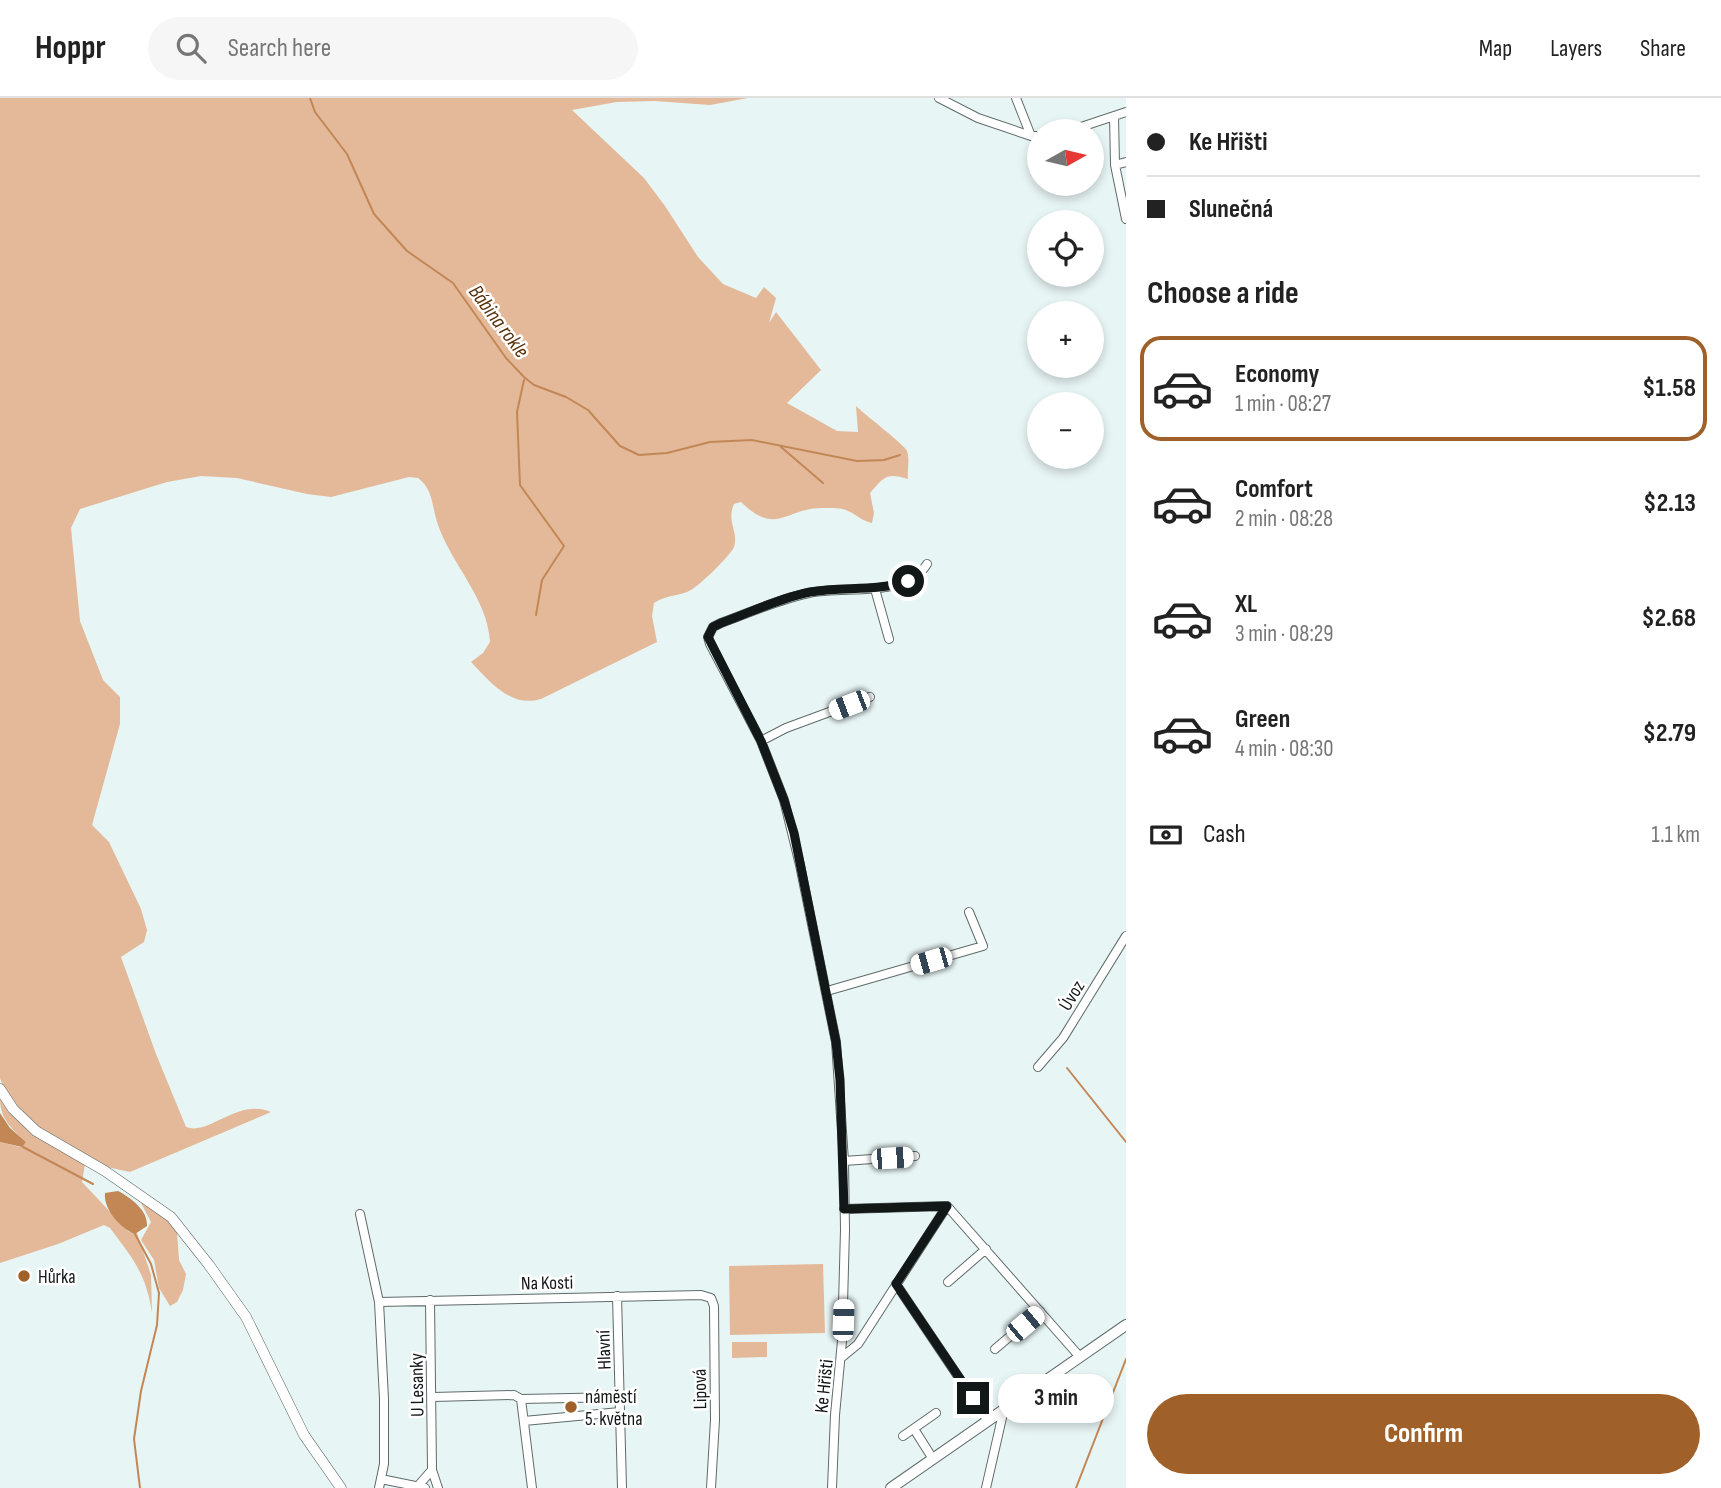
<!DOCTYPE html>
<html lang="en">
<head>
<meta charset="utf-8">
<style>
  body { margin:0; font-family:"Sofia Sans Condensed",sans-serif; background:#f6f6f6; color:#222; height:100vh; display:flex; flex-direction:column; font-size:26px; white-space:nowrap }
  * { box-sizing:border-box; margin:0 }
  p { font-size:23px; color:#767676 }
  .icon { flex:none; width:38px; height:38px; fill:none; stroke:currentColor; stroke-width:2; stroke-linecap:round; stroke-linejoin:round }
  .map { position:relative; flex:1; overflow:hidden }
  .details { display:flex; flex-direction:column; background:#fff; width:595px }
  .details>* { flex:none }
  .guide { display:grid; align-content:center; height:154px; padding:0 21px; background:#fff }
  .needle { width:46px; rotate:82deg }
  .fabs { position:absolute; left:1027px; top:21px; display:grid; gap:14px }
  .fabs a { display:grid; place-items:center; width:77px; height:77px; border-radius:50%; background:#fff; box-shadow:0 4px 10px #0003; font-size:35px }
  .end { position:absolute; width:32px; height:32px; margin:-16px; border:9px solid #121717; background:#fff; box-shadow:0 0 0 4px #fff }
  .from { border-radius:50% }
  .bubble { position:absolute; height:49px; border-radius:24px; background:#fff; box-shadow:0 4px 10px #0003; font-size:23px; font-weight:700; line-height:49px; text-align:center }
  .car { position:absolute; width:21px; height:42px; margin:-21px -10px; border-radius:9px; box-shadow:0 0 5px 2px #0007; background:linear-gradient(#fff 24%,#345 0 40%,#fff 0 76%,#345 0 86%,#fff 0) }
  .guide b { display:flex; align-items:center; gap:24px; height:66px; font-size:26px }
  .guide b+b { border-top:2px solid #e0e0e0 }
  .guide i { width:18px; height:18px; background:#222 }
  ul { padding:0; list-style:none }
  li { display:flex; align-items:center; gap:21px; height:105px; margin:0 14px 10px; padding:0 7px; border:4px solid transparent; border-radius:21px }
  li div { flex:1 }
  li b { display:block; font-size:26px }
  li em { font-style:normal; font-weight:700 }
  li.on { border-color:#a06029 }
  li>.icon { width:63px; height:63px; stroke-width:1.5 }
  h2 { padding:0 21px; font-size:32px; line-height:84px }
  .pay { display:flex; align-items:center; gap:18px; height:77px; padding:0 21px; font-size:26px }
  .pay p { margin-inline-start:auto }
  .primary-button { display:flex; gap:14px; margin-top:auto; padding:14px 21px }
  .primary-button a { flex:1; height:80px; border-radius:42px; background:#a06029; color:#fff; font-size:28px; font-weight:700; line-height:80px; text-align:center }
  header { display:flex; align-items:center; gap:42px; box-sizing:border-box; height:98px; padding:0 35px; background:#fff; border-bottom:2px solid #e0e0e0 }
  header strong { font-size:33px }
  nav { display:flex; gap:38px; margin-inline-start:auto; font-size:24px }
  .search { width:490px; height:63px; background:#f6f6f6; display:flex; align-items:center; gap:18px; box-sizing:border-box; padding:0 24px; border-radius:38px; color:#767676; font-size:26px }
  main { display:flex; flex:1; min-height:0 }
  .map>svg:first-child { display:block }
  .green { fill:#e3b999 }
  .water { fill:#c38756 }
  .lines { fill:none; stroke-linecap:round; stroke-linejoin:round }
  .stream { stroke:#c38756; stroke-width:2 }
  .minor-casing { stroke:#5f6b6a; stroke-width:10 }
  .tertiary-casing { stroke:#5f6b6a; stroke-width:11 }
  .secondary-casing { stroke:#5f6b6a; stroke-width:12 }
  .minor { stroke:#fff; stroke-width:8 }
  .tertiary { stroke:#fff; stroke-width:10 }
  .secondary { stroke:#fff; stroke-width:10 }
  .route { stroke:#121717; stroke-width:9 }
  .poi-dot { fill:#a06029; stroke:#fff; stroke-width:2.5 }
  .labels { text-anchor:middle; stroke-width:5; stroke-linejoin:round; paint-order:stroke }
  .street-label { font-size:19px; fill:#121717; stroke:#fff }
  .poi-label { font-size:19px; fill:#121717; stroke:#fff; text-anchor:start }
  .water-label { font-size:21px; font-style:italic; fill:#59310a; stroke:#fff }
</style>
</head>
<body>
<header>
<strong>Hoppr</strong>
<div class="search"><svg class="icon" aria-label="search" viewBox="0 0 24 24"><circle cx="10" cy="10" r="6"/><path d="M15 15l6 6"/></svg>Search here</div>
<nav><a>Map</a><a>Layers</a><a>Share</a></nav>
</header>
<main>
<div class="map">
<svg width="1126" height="1390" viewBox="0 0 1126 1390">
  <rect width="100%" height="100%" fill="#e7f5f4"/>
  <path class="green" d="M0,0H748L710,7L655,3L617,4L572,12L644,80L665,108L698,159L723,186L756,200L764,189L776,200L769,225L776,214L821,272L787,305L837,333L858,334L856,308C865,317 905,347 907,353C910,361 907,372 908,381C886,374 884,379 870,395L874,415L872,425C862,423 857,417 848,413C843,410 833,410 826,410C786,408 778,440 741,404L734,406C726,424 739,433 734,449C731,457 699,488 691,492C681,498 668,496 654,505L652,518L657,544L541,601C511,610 490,584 471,564L483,555L490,544C488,500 450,465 437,424C432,408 433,391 418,380L409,379L331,399L307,396L237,380L201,378L167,384L80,411L71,430L80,523L103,582L120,599V626L92,727L109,744L141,811L147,832L144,844L121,859L156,956L186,1029C210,1038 237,1000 271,1014L130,1074L107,1069L38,1029L25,1018L6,996L0,980Z
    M0,1001C23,1031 52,1047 85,1066L82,1084L129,1134L137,1135L151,1177L152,1215C146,1175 133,1161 110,1130L104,1127L58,1146L0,1165V1044L20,1049L26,1044C12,1031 0,1021 0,1001Z
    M140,1103L169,1123L177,1134L179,1162L186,1176L183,1192L177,1204L170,1208L159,1190L154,1162L141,1142L151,1124Z
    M823,1166L825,1235L730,1237L729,1168Z
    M732,1244H767V1259L732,1260Z"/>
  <path class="water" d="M0,1015L10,1030L26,1044L22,1049L0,1044Z
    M118,1093C131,1100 148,1112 147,1128L135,1136C121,1131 103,1111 105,1095Z"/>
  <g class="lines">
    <path class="stream" d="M310,0L315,14L347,56L374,116L407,153L453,185L506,260L524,279L534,287L566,299L588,312L620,348L639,357L667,355L710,344L752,342L857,363L884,362L900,357
      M524,282L517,314L520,387L564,448L542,482L536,517
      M781,349L823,385
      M1067,970L1126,1044
      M23,1049L93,1086
      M135,1136L151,1166L159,1195L157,1227L141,1293L134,1341L140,1390
      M1076,1390L1126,1261"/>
    <defs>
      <path id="minor" d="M939,0L978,20L1031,38
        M1016,0L1031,38H1040
        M1114,18L1115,67L1126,64
        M1069,33L1126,14
        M1115,67L1126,121
        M875,491L889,541
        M761,643L786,630L870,599
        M827,893L983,848L969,814
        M1038,969L1063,940L1126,838
        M844,1063L915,1058
        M947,1108L1080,1259
        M844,1111L947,1108
        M360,1116L379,1204L384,1301V1366L379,1390
        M948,1184L986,1151
        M896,1186L988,1323
        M617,1198L622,1390
        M430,1202L432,1372L438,1390
        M379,1204L701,1197L711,1200L714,1208L715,1322L711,1390
        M995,1251L1040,1213
        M841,1260L858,1246L947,1108
        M433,1299L514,1297L521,1301L620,1299
        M521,1301L532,1390
        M524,1323L620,1314
        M914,1331L933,1361
        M903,1338L936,1315
        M381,1381L425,1390
        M418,1388L432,1372
        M832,1390L835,1317L842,1243L845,1132L844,1063L836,944L800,767L784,702L761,643L710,546L708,539L713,529L721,525C749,515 779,501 809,495C844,487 906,501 927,466
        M986,1390L1004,1311"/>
      <path id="tertiary" d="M0,991L13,1011L36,1033L105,1073L171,1119L209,1167L246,1219L304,1337L341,1390"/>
      <path id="secondary" d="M891,1390L1126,1227"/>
    </defs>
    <use href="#minor" class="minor-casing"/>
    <use href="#tertiary" class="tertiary-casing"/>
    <use href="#secondary" class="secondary-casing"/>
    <use href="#minor" class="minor"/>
    <use href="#tertiary" class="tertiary"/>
    <use href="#secondary" class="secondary"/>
  </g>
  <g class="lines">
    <path class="route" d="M908,483C876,494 843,488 810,494C779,500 750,515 721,525L713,529L708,539L761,643L784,702L794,735L836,944L840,982L844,1111L947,1108L896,1186L973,1300"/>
  </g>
  <g class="poi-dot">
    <circle cx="24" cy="1178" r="7"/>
    <circle cx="571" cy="1309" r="7"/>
  </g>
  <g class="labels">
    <g class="street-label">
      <text transform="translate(1071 897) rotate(-58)" y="7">Úvoz</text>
      <text transform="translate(547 1184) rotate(-1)" y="7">Na Kosti</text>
      <text transform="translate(603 1252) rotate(-92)" y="7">Hlavní</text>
      <text transform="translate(416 1287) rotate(-91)" y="7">U Lesanky</text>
      <text transform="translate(823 1288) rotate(-84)" y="7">Ke Hřišti</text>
      <text transform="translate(699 1291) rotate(-91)" y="7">Lipová</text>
    </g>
    <g class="poi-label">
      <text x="38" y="1185">Hůrka</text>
      <text x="585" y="1305">náměstí<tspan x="585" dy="22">5. května</tspan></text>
    </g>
    <g class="water-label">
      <text transform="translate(499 223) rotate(53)" y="7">Bábina rokle</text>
    </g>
  </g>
</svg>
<div class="fabs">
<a><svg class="needle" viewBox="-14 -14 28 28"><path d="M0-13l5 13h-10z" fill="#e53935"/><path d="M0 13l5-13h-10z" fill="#767676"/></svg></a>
<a><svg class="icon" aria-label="locate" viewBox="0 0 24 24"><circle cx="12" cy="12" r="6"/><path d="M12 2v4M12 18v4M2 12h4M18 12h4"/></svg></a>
<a>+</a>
<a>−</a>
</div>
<i class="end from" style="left:908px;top:483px"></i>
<i class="end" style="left:973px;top:1300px"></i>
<div class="bubble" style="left:998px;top:1276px;width:116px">3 min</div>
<i class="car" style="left:849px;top:607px;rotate:249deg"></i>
<i class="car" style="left:931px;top:863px;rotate:254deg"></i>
<i class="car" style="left:892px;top:1060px;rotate:86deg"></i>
<i class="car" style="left:843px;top:1222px;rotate:2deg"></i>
<i class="car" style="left:1025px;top:1226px;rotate:50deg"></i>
</div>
<section class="details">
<div class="guide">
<b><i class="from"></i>Ke Hřišti</b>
<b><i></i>Slunečná</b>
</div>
<h2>Choose a ride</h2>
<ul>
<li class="on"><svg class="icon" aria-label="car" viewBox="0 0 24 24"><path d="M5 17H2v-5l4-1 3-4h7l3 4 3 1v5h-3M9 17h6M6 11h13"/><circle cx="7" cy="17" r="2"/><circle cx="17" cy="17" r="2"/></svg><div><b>Economy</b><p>1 min · 08:27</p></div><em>$1.58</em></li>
<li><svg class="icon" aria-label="car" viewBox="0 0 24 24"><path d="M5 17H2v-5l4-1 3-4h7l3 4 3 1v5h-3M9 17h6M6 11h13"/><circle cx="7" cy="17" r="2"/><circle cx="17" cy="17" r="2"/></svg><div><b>Comfort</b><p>2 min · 08:28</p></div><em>$2.13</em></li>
<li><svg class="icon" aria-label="car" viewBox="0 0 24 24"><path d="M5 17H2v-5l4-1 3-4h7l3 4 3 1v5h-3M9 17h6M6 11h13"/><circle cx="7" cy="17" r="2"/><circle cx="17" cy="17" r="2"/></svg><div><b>XL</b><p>3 min · 08:29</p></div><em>$2.68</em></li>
<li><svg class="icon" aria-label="car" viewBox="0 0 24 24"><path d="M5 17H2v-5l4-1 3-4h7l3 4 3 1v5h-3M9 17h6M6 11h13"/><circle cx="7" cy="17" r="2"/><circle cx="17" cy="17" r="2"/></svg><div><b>Green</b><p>4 min · 08:30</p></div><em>$2.79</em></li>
</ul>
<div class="pay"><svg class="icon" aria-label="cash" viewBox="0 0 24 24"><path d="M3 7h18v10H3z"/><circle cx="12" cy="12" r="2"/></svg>Cash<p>1.1 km</p></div>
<div class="primary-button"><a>Confirm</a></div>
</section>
</main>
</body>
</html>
